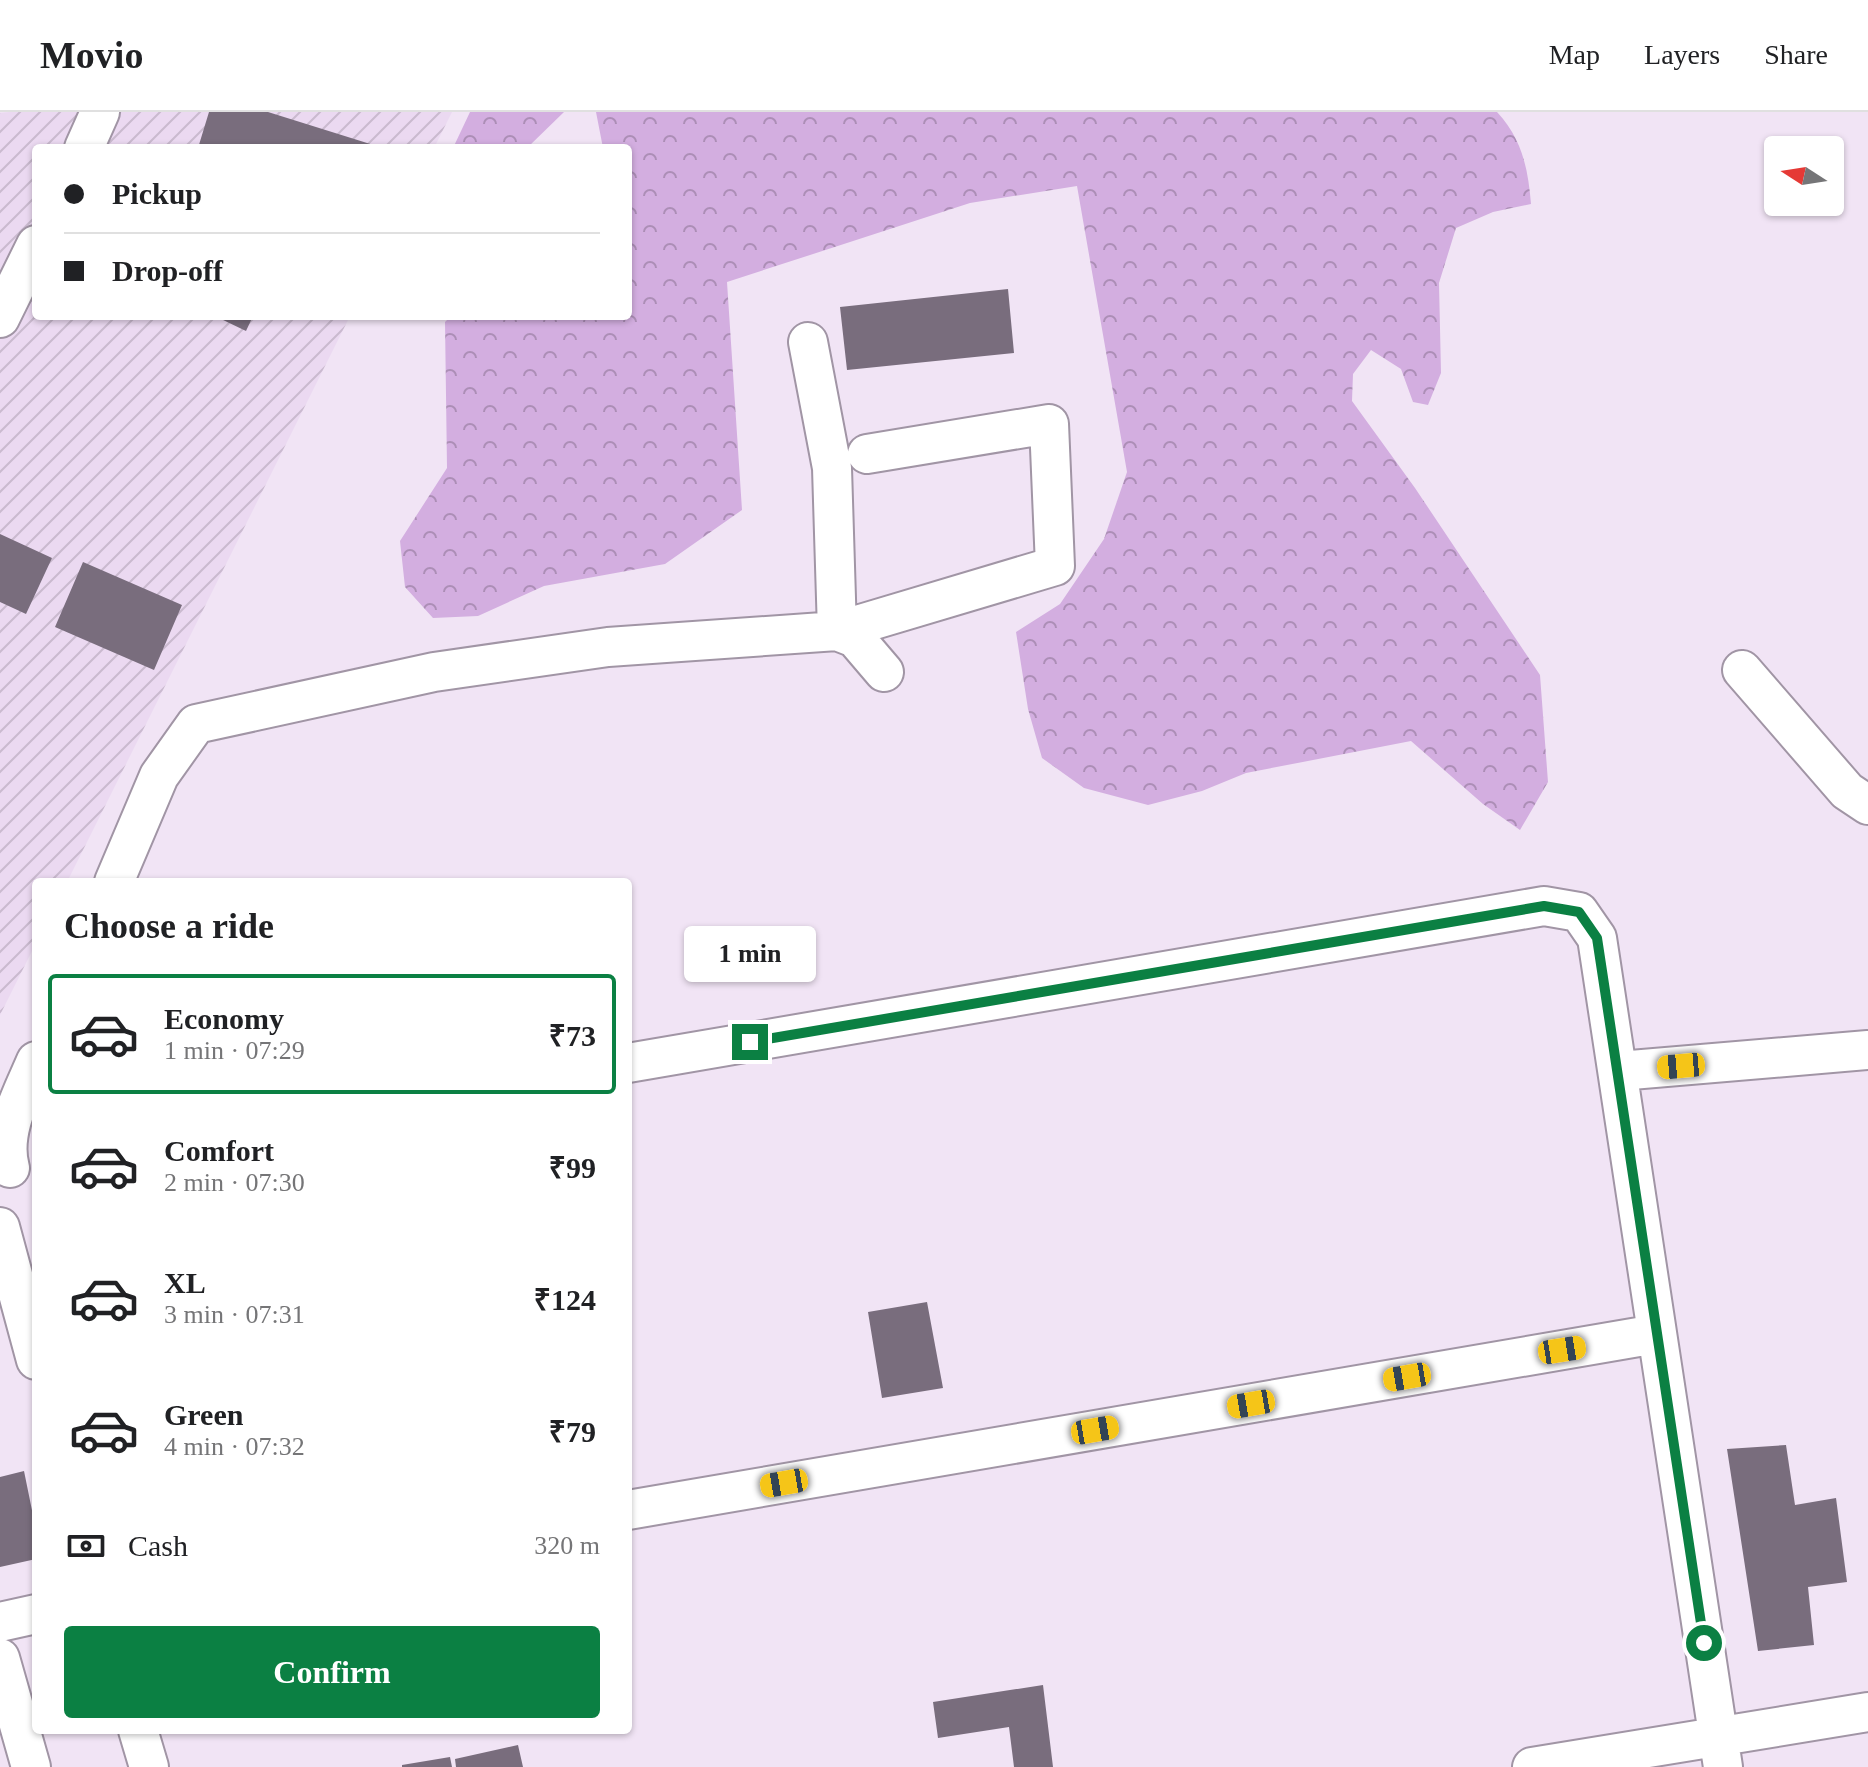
<!DOCTYPE html>
<html lang="en">
<head>
<meta charset="utf-8">
<style>
  body { margin:0; font-family:"Times New Roman",serif; background:#f6f6f6; color:#202124; height:100vh; display:flex; flex-direction:column; font-size:30px; white-space:nowrap }
  * { box-sizing:border-box; margin:0 }
  p { font-size:26px; color:#757577 }
  .icon { flex:none; width:44px; height:44px; fill:none; stroke:currentColor; stroke-width:2; stroke-linecap:round; stroke-linejoin:round }
  .map { position:relative; flex:1; overflow:hidden }
  .details { position:absolute; left:32px; top:766px; width:600px; height:856px; display:flex; flex-direction:column; background:#fff; border-radius:8px; box-shadow:0 2px 6px #0004 }
  .details>* { flex:none }
  .guide { position:absolute; left:32px; top:32px; width:600px; height:176px; border-radius:8px; box-shadow:0 2px 6px #0004; display:grid; align-content:center; height:176px; padding:0 32px; background:#fff }
  .needle { width:52px; rotate:282deg }
  .tools { position:absolute; left:1764px; top:24px; display:grid; gap:16px }
  .tools a { display:grid; place-items:center; width:80px; height:80px; border-radius:8px; background:#fff; box-shadow:0 2px 6px #0004; font-size:40px }
  .end { position:absolute; width:36px; height:36px; margin:-18px; border:10px solid #0b8043; background:#fff; box-shadow:0 0 0 4px #fff }
  .from { border-radius:50% }
  .bubble { position:absolute; height:56px; border-radius:8px; background:#fff; box-shadow:0 2px 6px #0004; font-size:26px; font-weight:800; line-height:56px; text-align:center }
  .car { position:absolute; width:24px; height:48px; margin:-24px -12px; border-radius:10px; box-shadow:0 0 6px 2px #0007; background:linear-gradient(#f5c518 24%,#345 0 40%,#f5c518 0 76%,#345 0 86%,#f5c518 0) }
  .guide b { display:flex; align-items:center; gap:28px; height:76px; font-size:30px }
  .guide b+b { border-top:2px solid #e0e0e0 }
  .guide i { width:20px; height:20px; background:#202124 }
  ul { padding:0; list-style:none }
  li { display:flex; align-items:center; gap:24px; height:120px; margin:0 16px 12px; padding:0 16px; border:4px solid transparent; border-radius:8px }
  li div { flex:1 }
  li b { display:block; font-size:30px }
  li em { font-style:normal; font-weight:800 }
  li.current { border-color:#0b8043 }
  li>.icon { width:72px; height:72px; stroke-width:1.5 }
  h2 { padding:0 32px; font-size:36px; line-height:96px }
  .pay { display:flex; align-items:center; gap:20px; height:88px; padding:0 32px; font-size:30px }
  .pay p { margin-inline-start:auto }
  .cta { display:flex; gap:16px; margin-top:auto; padding:16px 32px }
  .cta a { flex:1; height:92px; border-radius:8px; background:#0b8043; color:#fff; font-size:32px; font-weight:800; line-height:92px; text-align:center }
  header { display:flex; align-items:center; gap:48px; box-sizing:border-box; height:112px; padding:0 40px; background:#fff; border-bottom:2px solid #e0e0e0 }
  header strong { font-size:38px }
  nav { display:flex; gap:44px; margin-inline-start:auto; font-size:28px }
  .map>svg:first-child { display:block }
  .industrial { fill:url(#industrial-furrows) }
  .forest { fill:url(#forest-crowns) }
  .building { fill:#796d7d }
  .lines { fill:none; stroke-linecap:round; stroke-linejoin:round }
  .minor-casing { stroke:#a195a5; stroke-width:42 }
  .minor { stroke:#fff; stroke-width:38 }
  .route { stroke:#0b8043; stroke-width:10 }
</style>
</head>
<body>
<header>
<strong>Movio</strong>
<nav><a>Map</a><a>Layers</a><a>Share</a></nav>
</header>
<div class="map">
<svg width="1868" height="1655" viewBox="0 0 1868 1655">
  <defs>
    <pattern id="industrial-furrows" width="10" height="10" patternUnits="userSpaceOnUse" patternTransform="scale(2)"><rect width="10" height="10" fill="#ebd9f1"/><path d="M-1 1l2-2M0 10L10 0M9 11l2-2" fill="none" stroke="#cabacf"/></pattern>
    <pattern id="forest-crowns" width="20" height="18" patternUnits="userSpaceOnUse" patternTransform="scale(2)"><rect width="20" height="18" fill="#d3aee0"/><path d="M2 6a3 3 0 1 1 6 0M12 15a3 3 0 1 1 6 0" fill="none" stroke="#ac8eb6"/></pattern>
  </defs>
  <rect width="100%" height="100%" fill="#f1e4f5"/>
  <path class="industrial" d="M9,0H452L434,36H36V204H350L67,770H36V831L0,903V1Z"/>
  <path class="forest" d="M470,0H564L527,36H453Z
    M596,0H1497C1522,27 1528,56 1531,92L1493,100L1456,116L1439,171L1441,261L1428,293L1413,290L1401,257L1371,238L1353,262L1352,289L1415,376L1540,563L1548,670L1520,718L1483,692L1411,629L1246,661L1202,679L1148,693L1084,676L1042,646L1028,597L1016,520L1060,492L1104,427L1127,360L1077,74L970,91L727,170L742,398L665,452L544,474L478,504L433,506L405,475L400,429L447,356L445,210L451,204H628V36H603Z"/>
  <path class="building" d="M209,0H268L383,36H198Z
    M1008,177L1014,241L847,258L840,195Z
    M223,204H253L246,219L221,207Z
    M0,422L52,446L26,502L0,490Z
    M83,450L182,493L154,558L55,515Z
    M927,1190L943,1276L882,1286L868,1200Z
    M1786,1333L1795,1393L1836,1386L1847,1470L1808,1475L1814,1533L1758,1539L1727,1337Z
    M24,1359L36,1418V1447L0,1455V1365Z
    M1043,1573L1053,1655H1014L1009,1615L938,1626L933,1590Z
    M518,1633L523,1655H456L455,1647Z
    M450,1645L452,1655H402V1653Z"/>
  <g class="lines">
    <defs>
      <path id="minor" d="M84,36L100,0
        M0,206L36,133
        M808,230L832,356L837,519L1055,454L1049,312L867,342
        M1742,558L1847,679L1868,693
        M114,770L159,664L196,612L434,560L608,535L837,519L855,526L884,560
        M628,951L1544,794L1579,800L1597,826L1723,1655
        M1619,959L1868,938
        M10,1056C0,1020 22,982 36,949
        M0,1115L36,1248
        M628,1398L1656,1222
        M0,1510L36,1502
        M0,1546L31,1655
        M138,1618L149,1655
        M1532,1655L1868,1600"/>
    </defs>
    <use href="#minor" class="minor-casing"/>
    <use href="#minor" class="minor"/>
  </g>
  <g class="lines">
    <path class="route" d="M750,930L1544,794L1579,800L1597,826L1704,1531"/>
  </g>
</svg>
<div class="tools">
<a><svg class="needle" viewBox="-14 -14 28 28"><path d="M0-13l5 13h-10z" fill="#e53935"/><path d="M0 13l5-13h-10z" fill="#757577"/></svg></a>
</div>
<i class="end from" style="left:1704px;top:1531px"></i>
<i class="end" style="left:750px;top:930px"></i>
<div class="bubble" style="left:684px;top:814px;width:132px">1 min</div>
<i class="car" style="left:1681px;top:954px;rotate:265deg"></i>
<i class="car" style="left:1562px;top:1238px;rotate:81deg"></i>
<i class="car" style="left:1407px;top:1265px;rotate:260deg"></i>
<i class="car" style="left:1251px;top:1292px;rotate:260deg"></i>
<i class="car" style="left:1095px;top:1318px;rotate:80deg"></i>
<i class="car" style="left:784px;top:1371px;rotate:260deg"></i>
<div class="guide">
<b><i class="from"></i>Pickup</b>
<b><i></i>Drop-off</b>
</div>
<section class="details">
<h2>Choose a ride</h2>
<ul>
<li class="current"><svg class="icon" aria-label="car" viewBox="0 0 24 24"><path d="M5 17H2v-5l4-1 3-4h7l3 4 3 1v5h-3M9 17h6M6 11h13"/><circle cx="7" cy="17" r="2"/><circle cx="17" cy="17" r="2"/></svg><div><b>Economy</b><p>1 min · 07:29</p></div><em>₹73</em></li>
<li><svg class="icon" aria-label="car" viewBox="0 0 24 24"><path d="M5 17H2v-5l4-1 3-4h7l3 4 3 1v5h-3M9 17h6M6 11h13"/><circle cx="7" cy="17" r="2"/><circle cx="17" cy="17" r="2"/></svg><div><b>Comfort</b><p>2 min · 07:30</p></div><em>₹99</em></li>
<li><svg class="icon" aria-label="car" viewBox="0 0 24 24"><path d="M5 17H2v-5l4-1 3-4h7l3 4 3 1v5h-3M9 17h6M6 11h13"/><circle cx="7" cy="17" r="2"/><circle cx="17" cy="17" r="2"/></svg><div><b>XL</b><p>3 min · 07:31</p></div><em>₹124</em></li>
<li><svg class="icon" aria-label="car" viewBox="0 0 24 24"><path d="M5 17H2v-5l4-1 3-4h7l3 4 3 1v5h-3M9 17h6M6 11h13"/><circle cx="7" cy="17" r="2"/><circle cx="17" cy="17" r="2"/></svg><div><b>Green</b><p>4 min · 07:32</p></div><em>₹79</em></li>
</ul>
<div class="pay"><svg class="icon" aria-label="cash" viewBox="0 0 24 24"><path d="M3 7h18v10H3z"/><circle cx="12" cy="12" r="2"/></svg>Cash<p>320 m</p></div>
<div class="cta"><a>Confirm</a></div>
</section>
</div>
</body>
</html>
